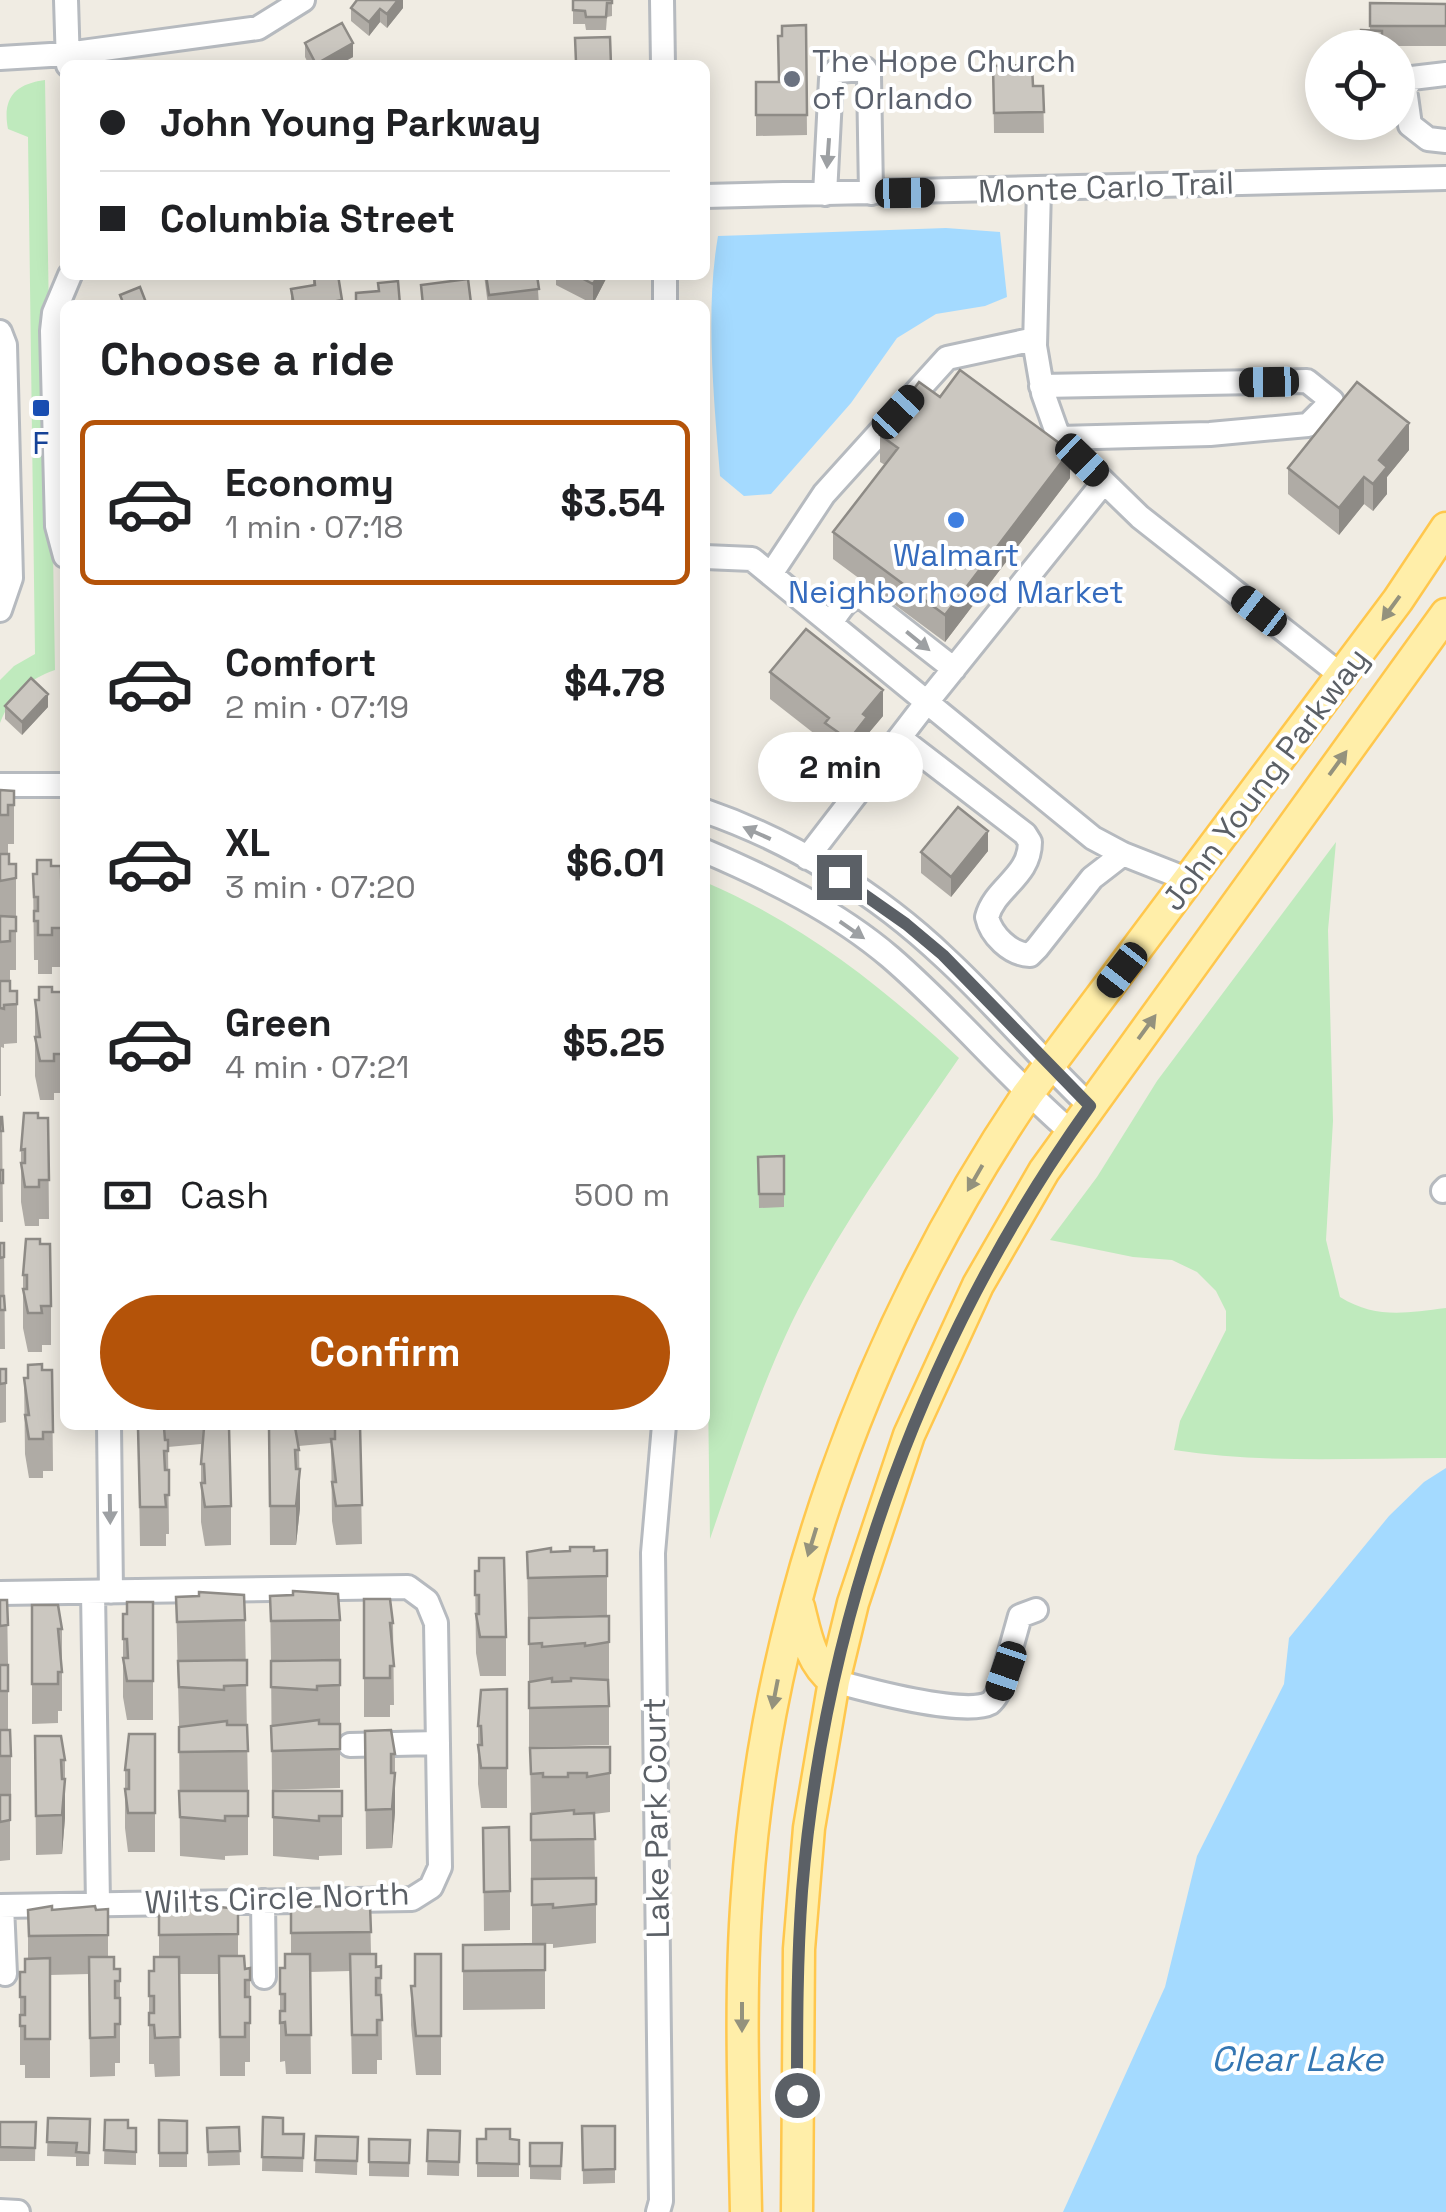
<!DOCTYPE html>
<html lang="en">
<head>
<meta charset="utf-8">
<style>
  body { margin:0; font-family:"Space Grotesk",sans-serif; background:#f2f2f2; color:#202124; height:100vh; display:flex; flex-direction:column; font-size:38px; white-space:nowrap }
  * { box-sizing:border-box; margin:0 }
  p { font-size:32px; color:#757577 }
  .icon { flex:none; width:55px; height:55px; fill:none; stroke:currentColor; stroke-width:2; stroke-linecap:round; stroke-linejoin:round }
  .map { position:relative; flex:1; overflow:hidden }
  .drawer { position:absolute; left:60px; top:300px; width:650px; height:1130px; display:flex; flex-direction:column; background:#fff; border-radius:15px; box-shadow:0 5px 25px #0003 }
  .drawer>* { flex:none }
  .top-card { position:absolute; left:60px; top:60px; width:650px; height:220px; border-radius:15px; box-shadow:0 5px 25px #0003; display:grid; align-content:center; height:220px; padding:0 40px; background:#fff }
  .controls { position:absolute; left:1305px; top:30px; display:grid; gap:20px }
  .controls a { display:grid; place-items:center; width:110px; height:110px; border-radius:50%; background:#fff; box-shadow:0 5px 25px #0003; font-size:50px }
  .end { position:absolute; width:45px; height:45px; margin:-22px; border:12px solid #5b6066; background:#fff; box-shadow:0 0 0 5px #fff }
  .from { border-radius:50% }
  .bubble { position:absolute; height:70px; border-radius:35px; background:#fff; box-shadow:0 5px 25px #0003; font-size:32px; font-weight:600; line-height:70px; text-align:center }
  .car { position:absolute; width:30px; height:60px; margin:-30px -15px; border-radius:12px; box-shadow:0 0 8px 2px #0007; background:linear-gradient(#222 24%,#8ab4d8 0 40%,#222 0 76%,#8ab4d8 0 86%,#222 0) }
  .top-card b { display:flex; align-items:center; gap:35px; height:95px; font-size:38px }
  .top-card b+b { border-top:2px solid #e0e0e0 }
  .top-card i { width:25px; height:25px; background:#202124 }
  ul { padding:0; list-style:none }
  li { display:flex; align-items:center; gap:30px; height:165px; margin:0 20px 15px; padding:0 20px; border:5px solid transparent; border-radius:15px }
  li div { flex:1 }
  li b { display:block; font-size:38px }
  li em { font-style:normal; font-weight:600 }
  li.active { border-color:#b45309 }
  li>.icon { width:90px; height:90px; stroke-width:1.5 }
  h2 { padding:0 40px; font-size:45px; line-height:120px }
  .pay { display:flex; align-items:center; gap:25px; height:110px; padding:0 40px; font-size:38px }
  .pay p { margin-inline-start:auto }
  .button { display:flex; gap:20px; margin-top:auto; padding:20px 40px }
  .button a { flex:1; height:115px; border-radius:60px; background:#b45309; color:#fff; font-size:40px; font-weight:600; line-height:115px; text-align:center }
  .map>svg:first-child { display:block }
  .green { fill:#bfeabd }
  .water { fill:#a4daff }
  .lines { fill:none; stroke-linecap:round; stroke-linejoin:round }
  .minor-casing { stroke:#b6babf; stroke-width:28 }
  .major-casing { stroke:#ffc74d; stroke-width:35 }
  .minor { stroke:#fff; stroke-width:22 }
  .major { stroke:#ffeea9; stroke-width:30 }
  .wall { fill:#afaba5 }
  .shaded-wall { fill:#8e8b86 }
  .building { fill:#cbc7c0; stroke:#8e8b86; stroke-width:2.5 }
  .oneway { fill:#9da0a3 }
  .oneway2 { fill:#94927d }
  .route { stroke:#5b6066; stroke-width:12 }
  .worship-dot { fill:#6b7280; stroke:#fff; stroke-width:4 }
  .transit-dot { fill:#1a4fb4; stroke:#fff; stroke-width:4 }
  .shop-dot { fill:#3f7fe0; stroke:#fff; stroke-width:4 }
  .labels { text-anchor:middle; stroke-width:8; stroke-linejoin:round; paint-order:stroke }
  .worship-label { font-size:32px; fill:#5b616d; stroke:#fff; text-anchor:start }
  .street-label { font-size:32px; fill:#5b6066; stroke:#fff }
  .transit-label { font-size:32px; fill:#164399; stroke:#fff }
  .shop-label { font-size:32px; fill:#366cbe; stroke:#fff }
  .water-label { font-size:35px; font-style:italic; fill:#3476b2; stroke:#fff }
</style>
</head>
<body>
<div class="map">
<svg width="1446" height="2212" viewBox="0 0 1446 2212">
  <rect width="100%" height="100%" fill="#f0ece3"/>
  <path class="green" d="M45,80L55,670C28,679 11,696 0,723V680L14,666L35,654L28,137L8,129C2,98 15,84 45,80Z
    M1336,842L1328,930L1333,1121L1326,1240L1340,1297C1376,1319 1405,1313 1446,1308V1458C1356,1458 1263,1464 1174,1450L1180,1421L1226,1330V1311L1216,1291L1197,1272L1172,1260L1133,1257L1050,1240L1097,1177L1157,1081Z
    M705,882C805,925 880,985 959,1058C900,1144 837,1230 791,1324C758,1393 735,1467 710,1539L708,1395L705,1394Z"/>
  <path class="water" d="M946,228L1000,232L1007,297L985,306L936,314L897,338L851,403L771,494L744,496L720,476C714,399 705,311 718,236Z
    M1446,1468V2212H1063L1165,1987L1197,1856L1284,1684L1289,1638L1389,1516L1424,1482Z"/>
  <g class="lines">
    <defs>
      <path id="minor" d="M66,0L68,65
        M662,0L663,65
        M0,58L67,54L258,28L303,0
        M1446,74L1412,78L1405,89L1410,125L1428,139L1446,141
        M1039,189L1035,346L1043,393L1059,438L1140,517L1342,676
        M825,194L831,79L836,71L865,69L869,76L871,193
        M705,196L1446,178
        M665,275V305
        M0,332L5,345L11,578L0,610
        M1041,386L1307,381L1332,401L1308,425L1210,434L1059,438
        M65,556L57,526L52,331L54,313L70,275
        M705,557L752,559L1093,838L1123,854L1189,880
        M771,574L824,494L947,358L1035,339
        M831,623C839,612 846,596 862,597L954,669
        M900,738L1025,834L1030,842C1030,877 995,887 987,917C991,935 1010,954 1030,955L1037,948L1092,878L1123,854
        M0,785H65
        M705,811C792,841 878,894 945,958C996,1005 1039,1058 1090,1106
        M705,851C770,879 836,911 890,957C954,1012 1007,1077 1071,1132
        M807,858L927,702L1104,482
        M1443,1191L1446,1188
        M109,1425L111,1592
        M93,1592L98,1904
        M0,1593L408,1587L427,1601L436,1623L440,1867L431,1887L412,1899L0,1906
        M834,1681C863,1689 965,1717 990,1703C994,1700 996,1696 999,1691L1020,1616L1036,1610
        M350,1745L438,1743
        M263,1901L264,1977
        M2,1906L5,1974
        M0,2211L18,2212
        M658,2212L661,2201L653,1553L664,1425"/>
      <path id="major" d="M799,1607C806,1635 810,1662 834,1681
        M746,2212C744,2106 739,2000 747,1894C767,1609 868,1331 1027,1095L1398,600L1446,528
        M797,2212L799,1949L809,1828L834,1681L853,1603L909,1435L978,1285L1044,1171L1446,614"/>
    </defs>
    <use href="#minor" class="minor-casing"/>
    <use href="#major" class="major-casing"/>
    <use href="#minor" class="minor"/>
    <use href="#major" class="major"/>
  </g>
  <path class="wall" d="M403,0V8L387,28L380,22L369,36L351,21V8Z
    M573,0H612V16L607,17L606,30H586L585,24H573Z
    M1370,3L1446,4V46H1382L1370,30Z
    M806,25L807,135L756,136V82H779L782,36Z
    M305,43L353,57L338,65H309L305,57Z
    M993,66L1033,86H1043L1044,133H994Z
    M313,275H338L342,305H291V289L313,285Z
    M484,275H537L539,305H488Z
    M556,275H608L593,304L556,285Z
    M940,397L1070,478L945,642L833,559V532L885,465L880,462V435Z
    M1409,450L1387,477V494L1373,511L1364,504L1339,535L1288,494V468Z
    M770,672L883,716L867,735V744L849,767L825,750V742L770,699Z
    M5,706L48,707L22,735L5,719Z
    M0,790L14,791V844H8V854H0Z
    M988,851L951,897L921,873V852Z
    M0,854L9,864H16V970H10V980L0,981Z
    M33,874L62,928V967H52V974H38V960H34Z
    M0,981L10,991H17V1043L4,1044V1048L1,1047V1096H0Z
    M35,1000L64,1054V1093H54V1100H40L35,1076Z
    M0,1117H2L3,1222H0Z
    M38,1118H48L49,1219H39V1226H25L21,1202V1150Z
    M784,1156V1207L759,1208L758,1157Z
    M0,1243H4L5,1349H0Z
    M40,1244L51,1306V1345H42V1352H28L23,1328V1275Z
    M0,1369H6V1422L0,1423Z
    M42,1370H52L53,1471H43V1478H29L25,1454L24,1378H28Z
    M145,1425H225L231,1506V1545L205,1546L201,1522V1444L168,1447L169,1534H166V1546H140L138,1428H145Z
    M274,1425L360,1426L362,1544L336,1545L332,1521L331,1443L299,1446L300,1508L296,1545H270L269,1427H274Z
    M607,1550V1615L528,1617L527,1552Z
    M475,1571L506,1637V1676H480L476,1653Z
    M270,1596L340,1620V1659L271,1660Z
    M176,1597L245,1620L248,1790L195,1791H248V1855L225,1856V1860L180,1856L179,1727L186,1726H179Z
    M364,1599L393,1623L394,1705H390V1717H364Z
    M0,1600H7L8,1664L0,1665Z
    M153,1602V1720H127L123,1697V1614H127Z
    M32,1605L62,1629V1711H58V1723L32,1724Z
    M609,1616V1745L529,1747V1618Z
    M340,1660V1788L272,1790L271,1661Z
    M0,1665H8V1730H0Z
    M507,1689V1808H481L478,1784V1726Z
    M0,1730L11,1756V1795H0Z
    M365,1731L395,1754V1812L392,1848L366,1849Z
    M155,1734V1852H128L125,1828V1770Z
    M35,1736L65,1760V1818L62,1854L36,1855Z
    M610,1747V1812L594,1814L595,1878L531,1879V1814L543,1812L531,1813L530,1748Z
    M273,1791H342V1855L319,1856V1860L273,1856Z
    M0,1795H10V1860L0,1861Z
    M483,1828L510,1891V1930L484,1931Z
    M596,1878V1943L553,1948V1944H532V1879Z
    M370,1906L371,1954L376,1967L381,1966L382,2060H377V2074H352L350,1971L310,1972L311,2074H286L285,2061L280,2062V1968H285L291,1954V1907Z
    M108,1909V1957L114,1969H120V2063H115V2076L90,2077L89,1974L50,1975V2078H25V2065H20V1972H25L28,1959V1910Z
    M159,1909H238V1956L245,1969L250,1968V2062H245V2076H220L219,1974H179L180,2076L155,2077L154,2064H149V1971H154L159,1957Z
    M545,1944V2009L463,2010V1945Z
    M441,1954V2075H416L411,2025V1986H415Z
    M263,2117L283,2134H304L303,2172L262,2171Z
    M48,2118L90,2119L89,2166H76V2157L47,2156Z
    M105,2120L128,2128H136V2165L104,2164Z
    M159,2120L187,2121V2167H159Z
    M0,2122H36L35,2161H0Z
    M582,2126H615V2183L583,2184Z
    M239,2127L240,2165L208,2166L207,2128Z
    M428,2130L460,2131L459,2176L427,2175Z
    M316,2136L358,2137L357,2175L315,2173Z
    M369,2139L410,2140L409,2177L369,2176Z
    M477,2139L519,2140V2177H477Z
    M530,2143H562L561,2180L530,2179Z"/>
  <path class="shaded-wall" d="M398,0H403V8L387,28V14Z
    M380,9V22L369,36V22Z
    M353,43V57L338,65H316Z
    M598,275H608L593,304V284Z
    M1409,423V450L1387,477V494L1373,511V484L1379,460Z
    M1070,451V478L945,642V615Z
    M1364,477V504L1339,535V508Z
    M883,690V716L867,735V744L849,767V740L863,714Z
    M48,694V707L22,735V722Z
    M988,831V851L951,897V877Z
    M300,1469V1508L296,1545V1506Z
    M395,1773V1812L392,1848V1809Z
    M65,1779V1818L62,1854V1815Z"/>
  <path class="building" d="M357,0H398L387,14L380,9L369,22L351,8Z
    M573,0H612V3H607L606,17H586L585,11L573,10Z
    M1370,3L1446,4V26H1370Z
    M342,23L353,43L316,64L305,43Z
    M806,25L807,115H756V82H779L778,36H782V26Z
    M1361,30L1382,31V48H1361Z
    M610,37L611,65H570V63L576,62L575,38Z
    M1032,65L1033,86H1043L1044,112L994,113L993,66Z
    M314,275H338L342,300L327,303V305H294L291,289L315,285Z
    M486,275H537L539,289L489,295Z
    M576,275H598L593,284Z
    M468,279L471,303L423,305L421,285Z
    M398,281L400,305H356V293L379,291L378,283Z
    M140,287L147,305H124L120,295Z
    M278,302V305H256Z
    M960,370L1070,451L945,615L833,532L898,448L880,435L919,382L940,397Z
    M1357,382L1409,423L1379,460L1387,467L1373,484L1364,477L1339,508L1288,468Z
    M806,629L883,690L863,714L867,717L849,740L825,723L829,718L770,672Z
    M31,678L48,694L22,722L5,706Z
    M0,790L14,791V805H8V815H0Z
    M958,807L988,831L951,877L921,852Z
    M0,854H9V864H16V878L0,881Z
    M37,860H51V866H61L62,928H52V935H38V921H34V911H38V897H34L33,874H37Z
    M0,916L16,917V931H10V941L0,942Z
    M0,981H10V991H17V1004L4,1005V1009L0,1008Z
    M39,987H52V992H63L64,1054H54V1061H40L35,1037H40L35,1000H39Z
    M24,1113H38V1118H48L49,1180H39V1187H25L21,1163H25V1149L21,1150Z
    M0,1117H2L3,1131H0Z
    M784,1156V1194H759L758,1157Z
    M0,1170H3V1183H0Z
    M26,1239H40V1244H50L51,1306H41L42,1313H28L23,1289H27V1275H23Z
    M0,1243H4V1257L0,1258Z
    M0,1296H4L5,1310H0Z
    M42,1364V1370H52L53,1432H43V1439H29L25,1415H29L24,1378H28V1365Z
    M0,1369H6V1383L0,1384Z
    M360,1426L362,1505L336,1506L332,1482H336L331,1439H335V1427Z
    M229,1427L231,1506L205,1507L201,1483H205L204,1464H201L204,1428Z
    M269,1427H295L299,1450H295L296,1469H300L296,1506H270Z
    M138,1428H164L165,1440H168V1451H164L165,1470H169V1495H165L166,1507H140Z
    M570,1547H594V1551L607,1550V1576L528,1578L527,1552L551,1548V1552L570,1551Z
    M479,1558H504L506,1637H480L476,1614H479V1595H475V1571H479Z
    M293,1591L338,1594L340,1620L271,1621L270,1596L293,1595Z
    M199,1592L244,1595L245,1620L177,1622L176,1597L199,1596Z
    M364,1599H390L393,1623H390L394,1666H390V1678H364Z
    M0,1600H7L8,1625L0,1626Z
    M127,1602H153V1681H127L123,1658H128L127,1639H123V1614H127Z
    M32,1605H58L62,1629H58L62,1672H58V1684H32Z
    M609,1616V1642L585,1646V1643L542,1647V1643L529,1644V1618Z
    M247,1660V1685L224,1686V1690L179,1687L178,1661Z
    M340,1660V1685L317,1686V1690L271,1687V1661Z
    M0,1665H8V1691H0Z
    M552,1678V1682L571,1681V1678L608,1680L609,1706L529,1708V1682Z
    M507,1689V1768H481L478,1745H482L481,1726H478L481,1690Z
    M319,1720V1724H340V1749L272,1751L271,1726Z
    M227,1721V1725H247L248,1751L179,1752V1727Z
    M0,1730H10L11,1756H0Z
    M391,1730L395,1754H391V1773H395L392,1809L366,1810L365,1731Z
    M129,1734H155V1813H128L125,1789H129V1770H125Z
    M35,1736H61L65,1760H61L62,1779H65L62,1815L36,1816Z
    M610,1747V1773L587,1777V1773H568V1777H543V1773L531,1774L530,1748Z
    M179,1791H248V1816H225V1821L180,1817Z
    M273,1791H342V1816H319V1821L273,1817Z
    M0,1795H10V1820L0,1822Z
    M574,1810V1814L594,1813L595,1839L531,1840V1814Z
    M509,1827L510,1891L484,1892L483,1828Z
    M596,1878V1904L553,1908V1904L532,1905V1879Z
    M358,1903V1907L370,1906L371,1932L291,1933V1907L314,1904V1907Z
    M182,1905V1909H202V1905L238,1909V1934L159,1935V1909Z
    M52,1906V1910L95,1906L96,1910L108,1909V1935L29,1936L28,1910Z
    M545,1944V1970L463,1971V1945Z
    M285,1954H310L311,2035H286L285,2022L280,2023V2011H285V1994H280V1968H285Z
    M350,1954H376V1967L381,1966V1978H376V1995H381L382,2020H377V2035H352Z
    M415,1954H441V2036H416L411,1986H415Z
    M219,1956H244L245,1969L250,1968V1980H245V1997H250V2023H245V2037H220Z
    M89,1957H114V1969H120V1981H115V1998H120V2024H115V2037L90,2038Z
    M154,1957H179L180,2037L155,2038L154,2025H149V2013H154V1996H149V1971H154Z
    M50,1958V2039H25V2026H20V2015H25V1997H20V1972H25V1959Z
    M263,2117L283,2118V2134H304L303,2158L262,2157Z
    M48,2118L90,2119L89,2153L76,2152L77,2143L47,2142Z
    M105,2120H128V2128H136V2152L104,2150Z
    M159,2120L187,2121V2153H159Z
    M0,2122H36L35,2148L0,2147Z
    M582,2126H615V2169L583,2170Z
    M239,2127L240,2151L208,2152L207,2128Z
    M486,2129H510V2139L519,2140V2164L477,2163V2139H486Z
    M428,2130L460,2131L459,2162L427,2161Z
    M316,2136L358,2137L357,2161L315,2160Z
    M369,2139L410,2140L409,2163L369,2162Z
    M530,2143H562L561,2166H530Z"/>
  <defs><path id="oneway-solid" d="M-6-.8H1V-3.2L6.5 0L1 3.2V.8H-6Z" transform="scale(2.5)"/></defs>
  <g class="oneway">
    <use href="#oneway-solid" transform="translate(828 153) rotate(94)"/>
    <use href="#oneway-solid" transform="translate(918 641) rotate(39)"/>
    <use href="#oneway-solid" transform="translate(757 833) rotate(-156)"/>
    <use href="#oneway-solid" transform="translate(852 930) rotate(35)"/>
    <use href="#oneway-solid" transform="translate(110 1509) rotate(89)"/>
  </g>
  <g class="oneway2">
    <use href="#oneway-solid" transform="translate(1391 608) rotate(126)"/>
    <use href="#oneway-solid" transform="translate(1338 763) rotate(-54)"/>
    <use href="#oneway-solid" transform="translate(1147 1027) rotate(-54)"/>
    <use href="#oneway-solid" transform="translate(975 1178) rotate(120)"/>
    <use href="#oneway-solid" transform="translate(812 1542) rotate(107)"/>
    <use href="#oneway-solid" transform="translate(775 1694) rotate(101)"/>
    <use href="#oneway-solid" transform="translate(742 2017) rotate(90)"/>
  </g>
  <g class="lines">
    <path class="route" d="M797,2095C797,2027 797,1959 802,1891C825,1609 926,1336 1090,1106L943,955L906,924L839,877"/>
  </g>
  <circle class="worship-dot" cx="792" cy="79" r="10"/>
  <rect class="transit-dot" x="31" y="398" width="20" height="20" rx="5"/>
  <circle class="shop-dot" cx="956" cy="520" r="10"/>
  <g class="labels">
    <g class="worship-label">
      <text x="812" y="72">The Hope Church<tspan x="812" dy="37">of Orlando</tspan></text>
    </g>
    <g class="street-label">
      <text transform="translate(1106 187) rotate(-2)" y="11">Monte Carlo Trail</text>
      <text transform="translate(1265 779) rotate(-53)" y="11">John Young Parkway</text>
      <text transform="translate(656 1818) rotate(-91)" y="11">Lake Park Court</text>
      <text transform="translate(277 1898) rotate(-2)" y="11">Wilts Circle North</text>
    </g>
    <g class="transit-label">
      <text x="41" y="454">F</text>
    </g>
    <g class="shop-label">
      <text x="956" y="566">Walmart<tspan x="956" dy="37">Neighborhood Market</tspan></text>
    </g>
    <g class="water-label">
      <text x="1297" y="2071">Clear Lake</text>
    </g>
  </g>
</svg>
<div class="controls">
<a><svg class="icon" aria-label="locate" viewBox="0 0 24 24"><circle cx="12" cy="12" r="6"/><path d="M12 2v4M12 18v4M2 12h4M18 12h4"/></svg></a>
</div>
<i class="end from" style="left:797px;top:2095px"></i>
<i class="end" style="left:839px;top:877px"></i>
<div class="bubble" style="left:758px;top:732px;width:165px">2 min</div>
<i class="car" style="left:905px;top:193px;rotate:89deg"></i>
<i class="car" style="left:1269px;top:382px;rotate:269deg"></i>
<i class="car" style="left:898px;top:412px;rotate:43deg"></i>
<i class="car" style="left:1082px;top:460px;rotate:134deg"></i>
<i class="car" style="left:1259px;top:611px;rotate:308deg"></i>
<i class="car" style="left:1122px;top:970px;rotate:218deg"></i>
<i class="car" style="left:1006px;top:1671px;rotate:199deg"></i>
<div class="top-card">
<b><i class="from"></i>John Young Parkway</b>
<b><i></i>Columbia Street</b>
</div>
<section class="drawer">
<h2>Choose a ride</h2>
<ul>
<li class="active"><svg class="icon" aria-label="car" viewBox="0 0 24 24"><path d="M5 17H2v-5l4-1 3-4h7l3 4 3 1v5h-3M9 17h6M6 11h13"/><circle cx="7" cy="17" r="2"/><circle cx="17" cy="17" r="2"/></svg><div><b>Economy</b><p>1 min · 07:18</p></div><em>$3.54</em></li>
<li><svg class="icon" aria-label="car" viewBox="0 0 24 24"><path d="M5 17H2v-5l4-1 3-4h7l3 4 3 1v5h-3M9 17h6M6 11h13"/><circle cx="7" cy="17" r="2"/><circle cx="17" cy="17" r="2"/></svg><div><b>Comfort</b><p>2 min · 07:19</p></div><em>$4.78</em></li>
<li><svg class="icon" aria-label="car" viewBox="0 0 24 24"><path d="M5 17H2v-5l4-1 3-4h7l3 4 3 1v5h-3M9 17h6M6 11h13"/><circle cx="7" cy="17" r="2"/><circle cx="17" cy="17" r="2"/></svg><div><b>XL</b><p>3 min · 07:20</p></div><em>$6.01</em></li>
<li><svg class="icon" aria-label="car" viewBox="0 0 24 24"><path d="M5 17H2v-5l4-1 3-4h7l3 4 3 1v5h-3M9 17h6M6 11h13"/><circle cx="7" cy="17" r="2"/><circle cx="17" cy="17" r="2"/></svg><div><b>Green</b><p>4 min · 07:21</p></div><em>$5.25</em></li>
</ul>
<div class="pay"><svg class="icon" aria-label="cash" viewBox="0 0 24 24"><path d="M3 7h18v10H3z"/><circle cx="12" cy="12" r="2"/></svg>Cash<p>500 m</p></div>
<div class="button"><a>Confirm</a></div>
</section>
</div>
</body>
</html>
